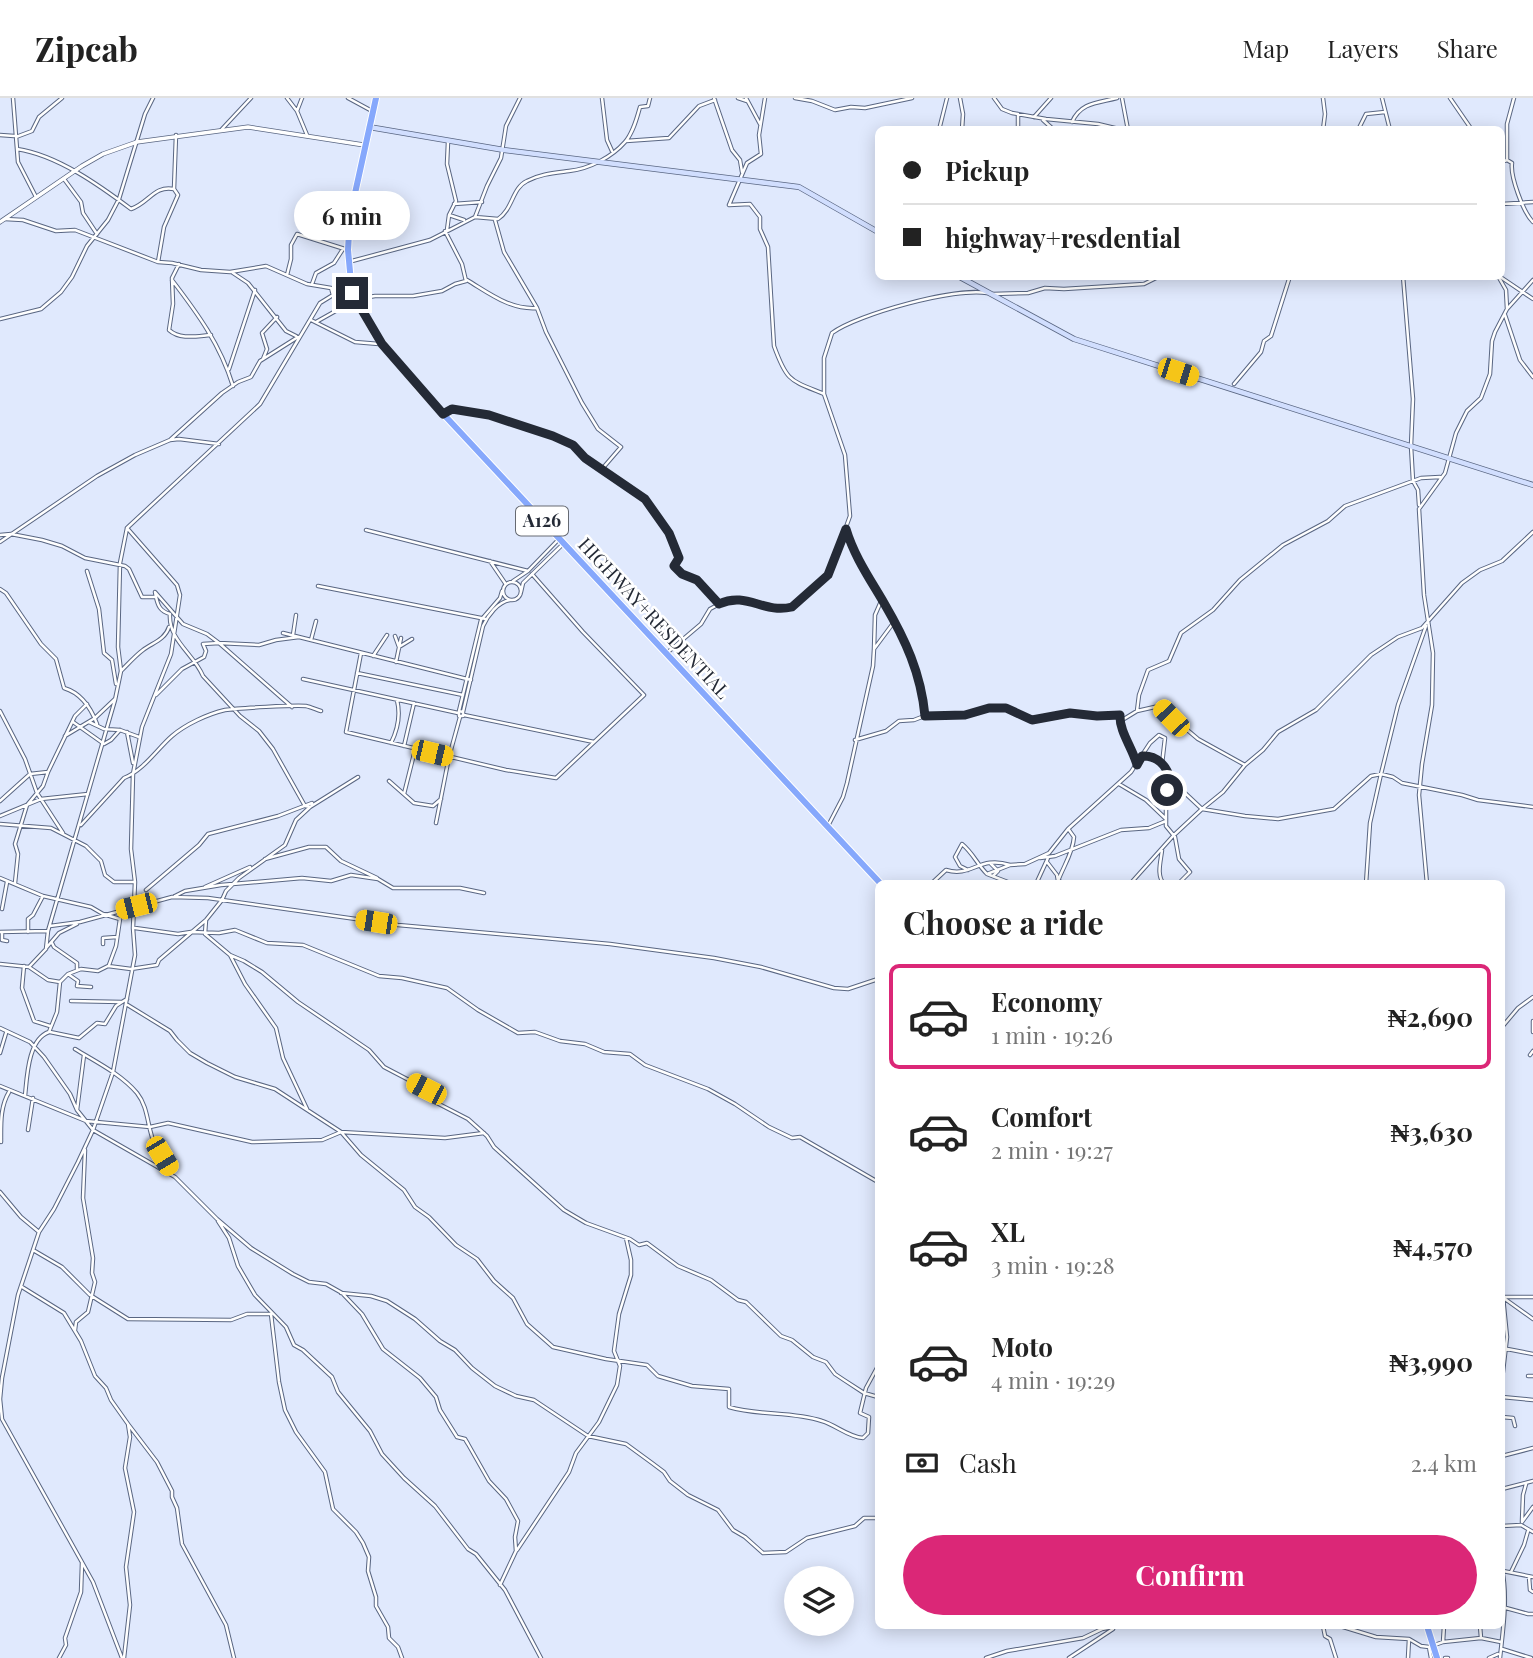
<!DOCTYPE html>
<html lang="en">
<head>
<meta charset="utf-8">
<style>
  body { margin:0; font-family:"Playfair Display",serif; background:#f6f6f6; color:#222; height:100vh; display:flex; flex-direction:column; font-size:26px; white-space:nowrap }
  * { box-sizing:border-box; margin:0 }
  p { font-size:23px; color:#767676 }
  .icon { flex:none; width:38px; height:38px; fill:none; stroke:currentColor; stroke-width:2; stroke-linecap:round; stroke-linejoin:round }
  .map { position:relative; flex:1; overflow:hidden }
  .panel { position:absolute; left:875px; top:782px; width:630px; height:749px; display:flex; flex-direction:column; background:#fff; border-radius:10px; box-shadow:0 4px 18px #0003 }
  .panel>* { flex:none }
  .hud { position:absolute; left:875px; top:28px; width:630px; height:154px; border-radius:10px; box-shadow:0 4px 18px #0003; display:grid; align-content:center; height:154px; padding:0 28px; background:#fff }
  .buttons { position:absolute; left:784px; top:1468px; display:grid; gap:14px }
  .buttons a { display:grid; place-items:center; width:70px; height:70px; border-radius:50%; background:#fff; box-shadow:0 4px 18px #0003; font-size:35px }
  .end { position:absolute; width:32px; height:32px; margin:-16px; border:9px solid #242a36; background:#fff; box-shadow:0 0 0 4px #fff }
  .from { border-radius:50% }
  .bubble { position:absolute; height:49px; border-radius:24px; background:#fff; box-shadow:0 4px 18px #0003; font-size:23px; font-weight:700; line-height:49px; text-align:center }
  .car { position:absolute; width:21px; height:42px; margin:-21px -10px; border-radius:9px; box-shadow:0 0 5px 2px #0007; background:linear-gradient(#f5c518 24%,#345 0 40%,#f5c518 0 76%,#345 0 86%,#f5c518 0) }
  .hud b { display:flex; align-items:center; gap:24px; height:66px; font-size:26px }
  .hud b+b { border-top:2px solid #e0e0e0 }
  .hud i { width:18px; height:18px; background:#222 }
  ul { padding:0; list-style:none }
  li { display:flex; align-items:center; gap:21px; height:105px; margin:0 14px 10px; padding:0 14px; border:4px solid transparent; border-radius:10px }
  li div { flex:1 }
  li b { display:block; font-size:26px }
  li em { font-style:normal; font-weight:700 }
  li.on { border-color:#db2777 }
  li>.icon { width:63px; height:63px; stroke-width:1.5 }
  h2 { padding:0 28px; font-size:32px; line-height:84px }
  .pay { display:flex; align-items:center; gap:18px; height:77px; padding:0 28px; font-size:26px }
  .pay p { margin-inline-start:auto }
  .button { display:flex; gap:14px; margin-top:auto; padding:14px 28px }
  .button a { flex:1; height:80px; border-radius:42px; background:#db2777; color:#fff; font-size:28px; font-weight:700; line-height:80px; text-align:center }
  header { display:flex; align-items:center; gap:42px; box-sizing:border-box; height:98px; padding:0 35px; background:#fff; border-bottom:2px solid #e0e0e0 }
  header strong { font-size:33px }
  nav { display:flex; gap:38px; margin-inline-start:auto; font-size:24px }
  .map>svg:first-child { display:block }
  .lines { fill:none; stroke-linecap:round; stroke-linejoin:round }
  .minor-casing { stroke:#596682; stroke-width:4.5 }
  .tertiary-casing { stroke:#596682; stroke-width:5 }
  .secondary-casing { stroke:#596682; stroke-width:6 }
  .trunk-casing { stroke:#fff; stroke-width:8 }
  .minor { stroke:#fff; stroke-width:2.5 }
  .tertiary { stroke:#fff; stroke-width:3.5 }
  .secondary { stroke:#d1defe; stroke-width:4.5 }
  .trunk { stroke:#86a8fc; stroke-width:6 }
  .route { stroke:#242a36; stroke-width:9 }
  .labels { text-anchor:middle; stroke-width:5; stroke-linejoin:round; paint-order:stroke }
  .shield { fill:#fff; stroke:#666a72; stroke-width:2 }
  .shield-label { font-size:18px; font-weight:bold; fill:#242a36 }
  .street-label { font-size:19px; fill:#242a36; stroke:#fff }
</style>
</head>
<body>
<header>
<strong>Zipcab</strong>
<nav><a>Map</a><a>Layers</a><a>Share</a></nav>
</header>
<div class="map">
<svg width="1533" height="1560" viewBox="0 0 1533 1560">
  <rect width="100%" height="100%" fill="#e0e9fd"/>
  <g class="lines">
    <defs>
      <path id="minor" d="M13,0L18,64L36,99
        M287,0L297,13L307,37
        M348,0L372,13
        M602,0L607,42L612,53
        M714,0L732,52L740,62L742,74
        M738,0L747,3
        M746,0L760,26
        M765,0L759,37L761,56L747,65L729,107L750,106L760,119V131L768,149L774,248C787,284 790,282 824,296
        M795,0L812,3L835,12L851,9L865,10L912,0
        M960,0L963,16L962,32
        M994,0L1002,11L1012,15L1046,21L1098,26L1123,32
        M1122,0L1128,32
        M1323,0L1325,16L1323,32
        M1382,0L1390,32
        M1450,0L1472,32
        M297,13L302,0
        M1034,19L1051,0
        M1043,22L1054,32
        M1072,24C1081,4 1098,5 1117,0
        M222,31L251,0
        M939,32L947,0
        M1018,32V16
        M1358,32L1366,16L1385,14
        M0,37L14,38
        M16,39L32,33L39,19L62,0
        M626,43L669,40L699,8L715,2
        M17,51C57,57 99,87 131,111C149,105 154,87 174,91
        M1507,62V26L1514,0
        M1502,64L1507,62L1512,65C1510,78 1523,114 1533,124
        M64,81L81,104L83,115L97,136
        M454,106L482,104
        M1502,106L1533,104
        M449,117L464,122
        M475,119L487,88L501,60L506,28L520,0
        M5,121L23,122L56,133L75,132L158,164L172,165L201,172L230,174L266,168L307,186L331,190L333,197
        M495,122L504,154L537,210
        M447,132L449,117L456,103L447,66L448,44
        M352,163L430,142L475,119L498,121C513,111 512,90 527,83C540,76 554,75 569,73C589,71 612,59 625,44C633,35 637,20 640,9L648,8L650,0
        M158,164L164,129L178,97L174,91L176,37
        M179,166L172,180L173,206L169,232C180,242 197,238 211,237
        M233,175L248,185L286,233L296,238
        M287,177L291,161V147L297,136L348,152
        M1403,178L1413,301L1411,348L1413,383L1418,392L1419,407
        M1498,178L1506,192L1507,211
        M1499,178L1533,201
        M172,182C198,216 220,246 233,288
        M467,182C489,195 510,212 537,210L546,234L582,305L598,331L621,349L602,371
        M312,186L316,175L334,165L343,151
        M993,196L1028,195L1045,190L1064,191L1144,186L1160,178
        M1505,217L1520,262L1533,279
        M0,221L41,211L61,194L72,179L87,148L108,122L119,101L145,16L153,0
        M311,222L355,244L379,246
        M316,224L357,201L375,198H413L442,193L455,186L466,183L462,166L445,133
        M263,261L267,251L262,235L277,219
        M229,271L255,192
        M1234,286L1261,254L1264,243L1271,238L1290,178
        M445,315L452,311L489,317L553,338L573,347L585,360L645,401L669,435L679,460L674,468L682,476L697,482L719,506
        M170,342L222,295L238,284L251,279L260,263L298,239
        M366,432L528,473
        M0,437L11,436L42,442L62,448L85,460L125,468L129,471L142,499H156L155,494L183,526L207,536L219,545L259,547L276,542L299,539
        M0,444L97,378L135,357L170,342L179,341L219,346
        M490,463L505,485
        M87,473L99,511L104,555L112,562L116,586
        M513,483L528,473L559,441
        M503 493a9 9 0 1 1 18 0a9 9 0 1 1-18 0Z
        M318,488L486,521
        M0,491L6,495L41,546L56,561L64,590C81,595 91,610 97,626
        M521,494L523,485L562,447
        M156,499C158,508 160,513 170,516C168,542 194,556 203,578L240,618L259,633L273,651L305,708L310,709
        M894,524L911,556L922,589L925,618
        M283,535L471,582
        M293,537L296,517
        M395,538L399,549L412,541
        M311,542L316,523
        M874,551L875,517L882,501
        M668,554L701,526L710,511L723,504L740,501L770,510L792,509L830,473L850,418L845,357L824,296V260L832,235C858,216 956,189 987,195
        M361,555L346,634L506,672L556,680L644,597L583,534L532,476
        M373,558L387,537
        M396,564L401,540
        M121,573C128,566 135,558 143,552C152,545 165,542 169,529
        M357,575L463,597
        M303,581L458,615
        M156,597L182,571L204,559L206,553L203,546L219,545L292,609
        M0,613L25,661L37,695L63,735
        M459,613L481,522L500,500L502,493
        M459,613L463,614V618H459Z
        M1137,613L1159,608L1198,641L1245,667L1223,694L1202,711
        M463,614L483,528C488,517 498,504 510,502
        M464,617L594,644
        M73,624L104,646L111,642L120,632
        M89,624L104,631L120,632L139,639
        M1119,624L1137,613L1139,597L1148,572L1169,563L1181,535L1213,512L1240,482L1283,447L1328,423L1345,408L1421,380L1440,379
        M127,634L133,665
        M65,638L95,620L115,601
        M855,642L886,633L899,623L914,622L927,617H965L989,610H1006L1032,622L1070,615L1097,618L1120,617C1119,633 1133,651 1137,667
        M391,645C398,631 401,618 397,602
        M404,648L414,605
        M1245,667L1263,652L1278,634L1316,612L1371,557L1398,539L1422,530L1462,485L1480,472L1502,463L1533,434
        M1170,681L1166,684V728L1175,739L1179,761L1190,774L1178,786
        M389,683L414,705L433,708L441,701
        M1119,686L1146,702L1166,721
        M404,696L415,652
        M0,703L30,676L48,674
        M1202,711L1245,718L1278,721L1334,711L1371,678L1381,676L1393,679L1402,685L1462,697L1478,702L1533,709
        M0,718L41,701L88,696
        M436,725L449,659L460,619
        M0,726L51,730L86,748L101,763L105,777L114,784H135
        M829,726L843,699L847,685L873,568L874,551L894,524L857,458L846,433
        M81,727L124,680C144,672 157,651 172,638C186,626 208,616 225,612C237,610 295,607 306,608C311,609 317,612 321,613
        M1162,752C1161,763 1156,777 1164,786
        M1040,760L1055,758L1121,732L1149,730L1166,723
        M265,761L309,749H326L341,763L377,780
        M1047,764L1057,777L1058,783L1054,786
        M991,766L998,773L993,778
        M968,772L960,768L955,759L962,746C973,755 977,766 987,776L1010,767L1025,766L1049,755L1068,731L1131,674L1150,645L1159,637L1165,640L1162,666
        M987,776L1013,786
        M0,780L43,798L91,809L103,816L120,821L116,848L109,867
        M15,785L18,756L15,746L27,707L43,688L48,674L75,618L87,606
        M931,786L946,772C972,780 979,757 1010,767
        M1036,786L1048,760
        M1067,786L1058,783C1063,769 1073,755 1074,739L1069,732
        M1130,786L1173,738L1202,711L1170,681L1168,672L1158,663L1149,658H1142
        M1366,786L1370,725L1381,676L1398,607L1426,528
        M1427,786L1419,697L1422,666L1432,607L1433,555L1424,497L1419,411L1445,375L1456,335L1467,313L1481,300L1490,276L1492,243L1495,234L1507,211L1533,182
        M205,789L250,769
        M146,792L199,747L208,736L278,718L312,705
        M175,798L185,793L221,787L302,780L331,783L351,777L378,781L393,790H460L484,795
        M2,811L7,784
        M206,822L205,836L230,857L244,863L262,874L298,904L369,952L384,969L426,991L435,1004L468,1021L487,1038L494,1049L564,1112L586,1125L630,1141L639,1147L647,1145L678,1168L711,1182L738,1202L746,1204L781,1238L792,1242L813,1259L826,1264L835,1276L844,1282L864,1295L878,1299
        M50,828L80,824L172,799L208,800L398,827L610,846L714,860L761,869L834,890L848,891L878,881
        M135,830L178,836L191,834L219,835L235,832L267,845L303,847L379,878L402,880L447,890L478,912L518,935L535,934L560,943L585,946L604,954L630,956L645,967L708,991L735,1006L769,1029L792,1040L800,1039L878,1084
        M0,834L48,833
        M2,834V842L7,843
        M28,834V821L33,817L43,798
        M52,845L54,849L77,865V871
        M103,846V840L117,839
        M47,849L59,835L77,826
        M230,857L245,886L276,930L283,960L307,1011
        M0,866L29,869L46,851L48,833L115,602L121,573L118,549L120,465L127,430L260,306L320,205L333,197L352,195
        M24,868L22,890L34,923L50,928
        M29,869L48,882L60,884
        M68,876L78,883L77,888L91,889
        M71,903L122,904L127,901
        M126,906L170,933L177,942L190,955L207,965L235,979L275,991L341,1034L361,1057L404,1092L415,1109L429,1119L456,1147L477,1161L494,1183L513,1200L527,1226L553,1249L606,1261L647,1267L658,1278L692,1288L729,1291V1309C759,1318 792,1313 822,1323C836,1327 848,1339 863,1340L868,1335L869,1319L860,1315L866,1290L878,1268
        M1533,923V934
        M1502,929L1518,910L1533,899
        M0,930L30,944L44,959L70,996L77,1012L93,1032L175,1079L217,1121L251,1150L293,1176L309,1184L326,1186L342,1195L362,1216L383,1251L420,1280L436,1299L440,1312L457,1339L465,1341L468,1346L489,1383L506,1401L518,1423L515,1439L516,1453L500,1487
        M50,934L79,940L97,925L105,926L116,908L122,904
        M75,951C96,964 121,976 137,995C149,1010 147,1030 155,1047C159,1055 165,1063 169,1070L167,1073
        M0,955L6,935
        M1530,957L1533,953
        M0,988L86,1023L150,1029L168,1025L252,1044L322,1042L341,1034L445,1040L484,1035
        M25,998C27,979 28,941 49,934L57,914L60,884L68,876L81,871L98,873L108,868L131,871L157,867L159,862L206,822L222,802L226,793L239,780L285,747L296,722L310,709L358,679
        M77,1012L84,957
        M28,1032L33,1000
        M1,1044C1,1026 0,1009 9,994
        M0,1094L21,1119L39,1134
        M218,1123L229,1140L238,1168L255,1197L286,1229L294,1247L303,1252L332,1279L338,1294L370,1333L382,1356L404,1380L435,1408L468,1451L476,1456L505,1492L541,1560
        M33,1152L62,1169L90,1197L128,1221L231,1222L247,1216H271L279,1284L285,1312L296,1334L325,1374L333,1411L356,1434L363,1445L369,1459L368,1473L376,1499V1508L388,1529L389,1540L398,1549L402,1560
        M22,1189L64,1215L81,1243L95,1278L106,1290L111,1302L128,1326L130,1339L125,1370L134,1414L126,1469L130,1507L124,1560
        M341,1195L371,1198L387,1203L415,1221L440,1243L455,1252L472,1270L495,1288L516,1298L534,1302L588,1338L626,1346L652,1365L664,1374L670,1383L688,1397L718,1412L733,1432L745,1439L763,1455L786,1454L807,1440L855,1428L864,1420H878
        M1505,1201L1533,1221
        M75,1232L76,1224L88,1214L95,1184L92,1175L93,1160L83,1100L85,1052
        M1502,1250L1533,1256
        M1528,1278H1533
        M1502,1282L1507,1239L1503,1199H1533
        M1502,1299L1533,1302
        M1502,1319L1513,1320L1515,1328
        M128,1326L157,1364L172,1393V1399L177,1410L182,1446L226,1527L234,1560
        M1502,1358L1533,1350
        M1502,1391L1533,1383
        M1522,1423L1523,1397L1526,1386
        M1522,1424L1533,1409
        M1502,1428L1521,1427L1533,1434
        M517,1452L569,1374L576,1355L599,1324L617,1287L620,1268L614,1253L619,1216L631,1177V1162L626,1140
        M1503,1473L1533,1479
        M1511,1474L1524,1447L1528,1433
        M1529,1479L1530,1492L1533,1494
        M1506,1510L1528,1516H1533
        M1323,1528L1325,1538L1330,1541L1336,1560
        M1340,1528L1376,1539L1409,1541L1421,1548L1429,1549L1443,1544L1481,1540L1501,1544
        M1480,1528L1481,1540
        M1443,1544L1444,1528
        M1429,1549L1431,1560
        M1502,1551L1531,1560
        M59,1560L66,1547L65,1540L81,1494L82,1465
        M122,1560L93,1484L2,1321L0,1301L2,1280L18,1197L39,1134L54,1111L78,1064L93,1032L113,974L135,857L133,830L135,784L131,751L133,676L142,629L171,556L180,497L177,487L127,430
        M986,1560L1007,1553L1083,1540L1102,1531L1118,1528
        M1069,1560L1113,1531
        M1408,1560L1409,1541
        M1445,1560H1448
        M1489,1560L1498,1556
        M1500,1560C1503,1531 1508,1500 1502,1471"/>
      <path id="tertiary" d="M0,124L82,68L103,56L137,44L248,29L364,47"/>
      <path id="secondary" d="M369,29L504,52L799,89L878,134
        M958,178L1074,241L1533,387"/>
      <path id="trunk" d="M376,0L350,118L348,152L352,195L377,239L420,291L881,786
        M1427,1528L1437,1560"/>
    </defs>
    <use href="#minor" class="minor-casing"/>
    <use href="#tertiary" class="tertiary-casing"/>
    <use href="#secondary" class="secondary-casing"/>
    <use href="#trunk" class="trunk-casing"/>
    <use href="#minor" class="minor"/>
    <use href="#tertiary" class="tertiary"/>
    <use href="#secondary" class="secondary"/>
    <use href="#trunk" class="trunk"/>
  </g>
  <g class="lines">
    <path class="route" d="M352,195L382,246L443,316L452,311L489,317L553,338L573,347L585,360L645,401L669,435L679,460L674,468L682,476L697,482L719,506C747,493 763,516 792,509L828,477L846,431C854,458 870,481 884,505C905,541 921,575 925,618L965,617L989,610H1006L1032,622L1070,615L1097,618L1120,617C1119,633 1133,651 1137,667L1142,658C1157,657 1167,668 1170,681L1166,684L1167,692"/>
  </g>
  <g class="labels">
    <rect class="shield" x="516" y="408.5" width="52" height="29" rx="5"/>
    <g class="shield-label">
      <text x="542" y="429">A126</text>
    </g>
    <g class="street-label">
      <text transform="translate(654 520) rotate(47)" y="7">HIGHWAY+RESDENTIAL</text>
    </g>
  </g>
</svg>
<div class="buttons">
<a><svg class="icon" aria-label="layers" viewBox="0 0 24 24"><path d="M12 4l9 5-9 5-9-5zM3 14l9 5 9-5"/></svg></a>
</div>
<i class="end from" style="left:1167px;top:692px"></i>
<i class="end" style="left:352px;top:195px"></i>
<div class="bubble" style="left:294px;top:93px;width:116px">6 min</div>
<i class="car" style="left:1178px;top:274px;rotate:108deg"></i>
<i class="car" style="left:1171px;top:620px;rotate:316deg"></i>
<i class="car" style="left:432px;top:655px;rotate:103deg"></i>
<i class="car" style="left:136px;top:808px;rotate:256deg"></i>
<i class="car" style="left:376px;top:824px;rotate:279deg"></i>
<i class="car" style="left:426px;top:991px;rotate:297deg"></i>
<i class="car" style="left:162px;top:1058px;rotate:149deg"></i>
<div class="hud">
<b><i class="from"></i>Pickup</b>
<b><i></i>highway+resdential</b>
</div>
<section class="panel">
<h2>Choose a ride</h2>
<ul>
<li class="on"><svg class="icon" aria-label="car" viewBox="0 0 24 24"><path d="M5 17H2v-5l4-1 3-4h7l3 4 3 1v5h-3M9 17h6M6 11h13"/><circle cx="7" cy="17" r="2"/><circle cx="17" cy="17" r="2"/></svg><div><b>Economy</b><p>1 min · 19:26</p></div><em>₦2,690</em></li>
<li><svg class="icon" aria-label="car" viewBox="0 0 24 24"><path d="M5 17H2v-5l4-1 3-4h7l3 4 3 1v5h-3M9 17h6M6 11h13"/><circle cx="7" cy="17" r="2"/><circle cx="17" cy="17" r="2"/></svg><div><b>Comfort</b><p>2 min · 19:27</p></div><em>₦3,630</em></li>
<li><svg class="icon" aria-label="car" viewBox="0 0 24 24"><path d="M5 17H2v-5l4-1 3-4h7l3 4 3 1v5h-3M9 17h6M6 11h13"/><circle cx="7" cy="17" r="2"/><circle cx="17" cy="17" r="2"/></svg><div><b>XL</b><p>3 min · 19:28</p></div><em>₦4,570</em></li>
<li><svg class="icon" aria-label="car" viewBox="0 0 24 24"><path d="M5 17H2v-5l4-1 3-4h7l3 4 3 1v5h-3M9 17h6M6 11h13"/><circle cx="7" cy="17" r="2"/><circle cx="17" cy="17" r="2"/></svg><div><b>Moto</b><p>4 min · 19:29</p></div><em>₦3,990</em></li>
</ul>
<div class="pay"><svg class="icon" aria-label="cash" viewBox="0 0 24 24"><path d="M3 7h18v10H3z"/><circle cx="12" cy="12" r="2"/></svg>Cash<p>2.4 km</p></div>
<div class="button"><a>Confirm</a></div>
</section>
</div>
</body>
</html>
